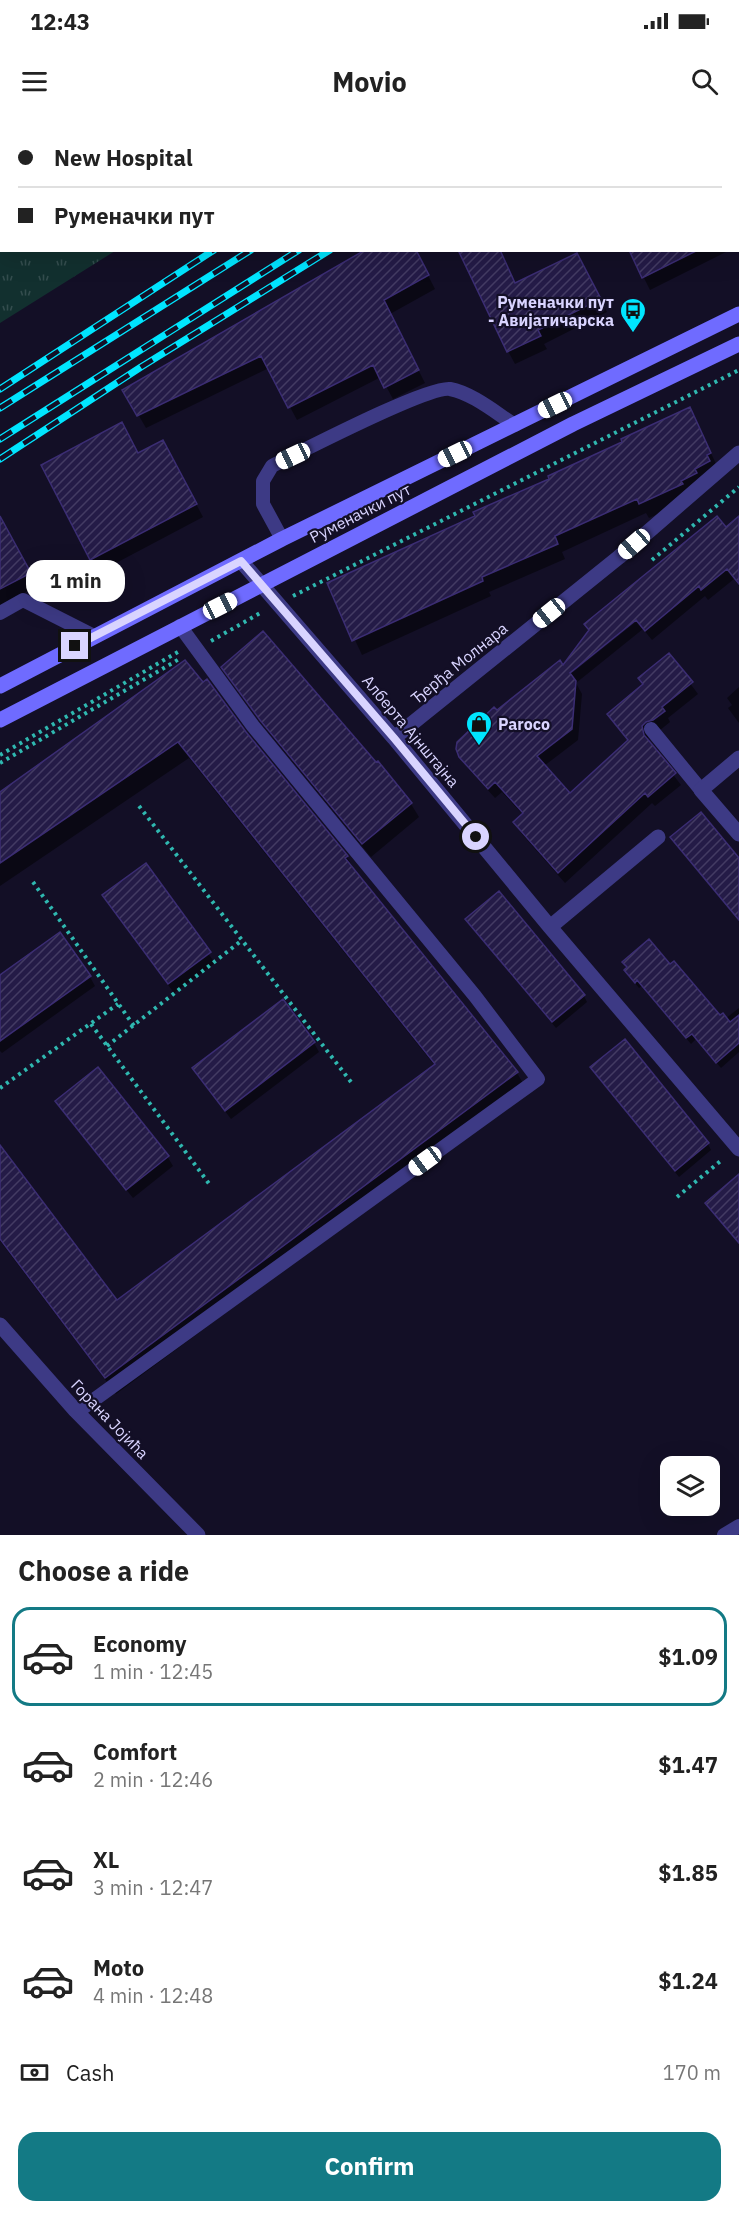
<!DOCTYPE html>
<html lang="en">
<head>
<meta charset="utf-8">
<style>
  body { margin:0; font-family:"IBM Plex Sans",sans-serif; background:#f6f6f6; color:#222; height:100vh; display:flex; flex-direction:column; font-size:22px; white-space:nowrap }
  * { box-sizing:border-box; margin:0 }
  p { font-size:20px; color:#767676 }
  .icon { flex:none; width:33px; height:33px; fill:none; stroke:currentColor; stroke-width:2; stroke-linecap:round; stroke-linejoin:round }
  .map { position:relative; height:1415px; overflow:hidden }
  .sheet { display:flex; flex-direction:column; background:#fff; flex:1 }
  .sheet>* { flex:none }
  .hud { position:absolute; left:0px; top:0px; width:740px; height:132px; box-shadow:0 6px 24px #0002; display:grid; align-content:center; height:132px; padding:0 18px; background:#fff }
  .tools { position:absolute; left:660px; top:1336px; display:grid; gap:12px }
  .tools a { display:grid; place-items:center; width:60px; height:60px; border-radius:12px; background:#fff; box-shadow:0 6px 24px #0002; font-size:30px }
  .end { position:absolute; width:27px; height:27px; margin:-14px; border:8px solid #d9d4ff; background:#111; box-shadow:0 0 0 3px #111 }
  .from { border-radius:50% }
  .bubble { position:absolute; height:42px; border-radius:18px; background:#fff; box-shadow:0 6px 24px #0002; font-size:20px; font-weight:700; line-height:42px; text-align:center }
  .car { position:absolute; width:18px; height:36px; margin:-18px -9px; border-radius:8px; box-shadow:0 0 4px 2px #0007; background:linear-gradient(#fff 24%,#345 0 40%,#fff 0 76%,#345 0 86%,#fff 0) }
  .hud b { display:flex; align-items:center; gap:21px; height:57px; font-size:22px }
  .hud b+b { border-top:2px solid #e0e0e0 }
  .hud i { width:15px; height:15px; background:#222 }
  ul { padding:0; list-style:none }
  li { display:flex; align-items:center; gap:18px; height:99px; margin:0 12px 9px; padding:0 6px; border:3px solid transparent; border-radius:18px }
  li div { flex:1 }
  li b { display:block; font-size:22px }
  li em { font-style:normal; font-weight:700 }
  li.on { border-color:#137a85 }
  li>.icon { width:54px; height:54px; stroke-width:1.5 }
  h2 { padding:0 18px; font-size:27px; line-height:72px }
  .pay { display:flex; align-items:center; gap:15px; height:66px; padding:0 18px; font-size:22px }
  .pay p { margin-inline-start:auto }
  .primary-button { display:flex; gap:12px; margin-top:auto; padding:12px 18px }
  .primary-button a { flex:1; height:69px; border-radius:18px; background:#137a85; color:#fff; font-size:24px; font-weight:700; line-height:69px; text-align:center }
  .status { display:flex; justify-content:space-between; align-items:center; height:42px; padding:0 30px; background:#fff; direction:ltr }
  .status svg { height:16px; fill:currentColor }
  header { display:flex; justify-content:space-between; align-items:center; height:78px; padding:0 18px; background:#fff; font-size:27px; font-weight:700 }
  .map>svg:first-child { display:block }
  .grass { fill:url(#grass-tufts) }
  .shadow { fill:#0007; fill-rule:evenodd }
  .building { fill:url(#building-hatch); stroke:#3b2d73; stroke-width:1.5 }
  .lines { fill:none; stroke-linecap:round; stroke-linejoin:round }
  .path { stroke:#2fb8b0; stroke-width:4; stroke-dasharray:3 4.5; stroke-linecap:butt }
  .lane { stroke:#3d3a85; stroke-width:14 }
  .street { stroke:#3d3a85; stroke-width:15 }
  .secondary { stroke:#6f6bff; stroke-width:15 }
  .rail-casing { stroke:#00e5ff; stroke-width:7 }
  .rail { stroke:#130f26; stroke-width:4.5; stroke-dasharray:14; stroke-linecap:butt }
  .route { stroke:#d9d4ff; stroke-width:8 }
  .labels { text-anchor:middle; stroke-width:4.5; stroke-linejoin:round; paint-order:stroke }
  .poi-label { font-size:16px; font-weight:bold; fill:#d9d4ff; stroke:#130f26; text-anchor:end }
  .street-label { font-size:16px; fill:#d9d4ff; stroke:#130f26 }
</style>
</head>
<body>
<div class="status"><b>12:43</b><svg viewBox="0 0 49 12"><path d="M0 12V9h3v3zM5 12V6h3v6zM10 12V3h3v9zM15 12V0h3v12zM26 1h20v11H26zM47 4h2v5h-2z"/></svg></div>
<header><svg class="icon" aria-label="menu" viewBox="0 0 24 24"><path d="M4 6h16M4 12h16M4 18h16"/></svg>Movio<svg class="icon" aria-label="search" viewBox="0 0 24 24"><circle cx="10" cy="10" r="6"/><path d="M15 15l6 6"/></svg></header>
<div class="map">
<svg width="739" height="1415" viewBox="0 0 739 1415">
  <defs>
    <pattern id="grass-tufts" width="24" height="20" patternUnits="userSpaceOnUse" patternTransform="scale(1.5)"><rect width="24" height="20" fill="#12302f"/><path d="M3 7l-1-3M5 7V3M7 7l1-3M15 17l-1-3M17 17v-4M19 17l1-3" fill="none" stroke="#344d4e"/></pattern>
    <pattern id="building-hatch" width="6" height="6" patternUnits="userSpaceOnUse" patternTransform="scale(1.5)"><rect width="6" height="6" fill="#241b47"/><path d="M-1 1l2-2M0 6l6-6M5 7l2-2" fill="none" stroke="#433b63"/></pattern>
  </defs>
  <rect width="100%" height="100%" fill="#130f26"/>
  <path class="grass" d="M0,0L84,1L2,2V130L115,131L0,203Z
    M176,0H328L173,1Z"/>
  <path class="shadow" d="M605,0H739V126L738,2Z
    M415,130L435,169L390,194L425,263L393,279L381,257L297,300L269,248L146,308L124,270Z
    M630,130H730L650,170Z
    M584,147L607,192L544,224L547,229L515,244L508,231L516,165Z
    M690,289L718,348L690,379L649,398L646,393L562,432L565,439L489,472L491,476L362,535L329,464L477,397Z
    M138,335H170L203,397L99,452L92,439Z
    M739,398V466L734,459L708,480L705,476L652,520L643,509L576,563L582,574L578,620L544,646L570,675L629,622L609,594L644,566L669,535L698,574L668,598L670,602L659,611L652,612L648,618L649,623L681,665L655,686L652,683L565,763L521,713L515,702L523,695L502,672L495,678L467,647L460,636L497,592L563,547ZM641,494L643,496L572,553L576,546Z
    M0,410L12,420L37,466L0,486Z
    M223,547L411,684L419,697L371,737L270,614Z
    M739,567V603L728,588L732,585L727,578Z
    M120,590L245,613L347,737L357,754L517,953L527,970L116,1274L0,1121V1028L117,1182L435,946L189,638L0,766V674Z
    M145,745L215,843L174,873L110,785Z
    M471,805L584,876L587,882L556,908Z
    M624,842L670,846L720,897L725,899L739,888V932L721,948L696,919L691,924L642,866L639,868L629,856Z
    M0,857H90L95,866L2,933L0,931Z
    M314,923L319,932L231,999L200,958Z
    M596,953L708,1024L711,1030L679,1057Z
    M63,991L167,1036L173,1046L133,1078Z"/>
  <path class="building" d="M365,130H416L429,155L384,180L419,250L384,268L373,245L288,288L261,236L137,296L122,270Z
    M458,130H500L515,163L577,133L601,179L538,210L541,216L507,232Z
    M629,130H698L642,158Z
    M690,287L711,333L707,335L710,341L695,349L697,353L681,361L683,364L639,384L637,379L555,416L558,424L482,457L483,461L352,521L327,463L475,396L473,392L549,359L548,356L622,322L621,319Z
    M122,302L138,333L163,320L197,384L90,440L41,345Z
    M0,396L31,453L0,469Z
    M717,396L726,407L739,396V464L727,449L701,470L699,466L645,511L636,500L570,553L576,561L572,609L537,636L570,673L628,620L607,594L643,564L638,558L669,533L693,562L662,587L665,591L653,600L646,602L642,606L644,615L676,653L648,677L645,673L558,753L513,702L523,693L495,662L488,669L459,637L456,629L457,622L494,587L497,590L560,540L563,545L589,510L584,504Z
    M263,511L376,642L378,641L412,683L362,724L260,600L221,547Z
    M185,540L203,562L207,559L246,612L348,736L345,738L518,952L105,1258L0,1119V1025L117,1180L435,944L178,622L0,743V672Z
    M701,692L739,738V800L670,717Z
    M146,743L211,832L168,864L102,775Z
    M499,771L585,875L552,902L465,799Z
    M60,812L91,856L0,921V855Z
    M649,819L670,844L674,841L720,895L723,893L730,902L739,895V923L716,943L692,914L686,918L637,860L635,863L624,850L627,847L622,842Z
    M283,879L315,922L225,991L192,948Z
    M625,919L709,1023L675,1051L590,947Z
    M98,947L169,1036L126,1070L55,981Z
    M739,1054V1123L705,1083Z"/>
  <g class="lines">
    <path class="path" d="M652,440L739,367
      M293,476L739,250
      M211,521L262,492
      M0,635L178,532
      M0,643L181,538
      M139,686L351,962
      M33,762L134,906
      M91,904L210,1065
      M107,926L241,821
      M0,968L118,884
      M677,1077L723,1039"/>
    <path class="lane" d="M282,419L263,384V361L272,346C301,332 427,266 450,269C472,273 496,293 515,305
      M0,493L23,480L94,516
      M651,609L701,670
      M75,1290L84,1287L538,959L475,876L253,606L180,506
      M724,1415L739,1406"/>
    <path class="street" d="M241,441L394,618L550,807L739,1029
      M394,618L619,437L739,333
      M739,638L701,670L739,714
      M550,807L658,717
      M0,1205L75,1290L198,1415"/>
    <path class="secondary" d="M0,566L282,419L739,194
      M0,600L573,304L739,224"/>
    <defs>
      <path id="rail" d="M415,2L418,0
        M453,2L456,0
        M503,2L505,0
        M531,2L533,0
        M0,269L214,130
        M0,288L251,130
        M0,319L299,130
        M0,339L141,247L330,130"/>
    </defs>
    <use href="#rail" class="rail-casing"/>
    <use href="#rail" class="rail"/>
  </g>
  <g class="lines">
    <path class="route" d="M75,526L241,441L394,618L476,717"/>
  </g>
  <defs>
    <symbol id="bus-pin" viewBox="-11 -11 22 30"><path d="M0 17L-7.5 6A9.5 9.5 0 1 1 7.5 6Z" fill="#00e5ff" stroke="#130f26"/><path d="M-5-6H5V4H4V6H2V4H-2V6H-4V4H-5ZM-3.5-4V0h7V-4ZM-3.5 1.2v1.5H-2V1.2ZM2 1.2v1.5H3.5V1.2Z" fill="#111"/></symbol>
    <symbol id="shop-pin" viewBox="-11 -11 22 30"><path d="M0 17L-7.5 6A9.5 9.5 0 1 1 7.5 6Z" fill="#00e5ff" stroke="#130f26"/><path d="M-5-2.5h2.3a2.7 3.5 0 0 1 5.4 0H5L5.5 6h-11ZM-1.5-2.5h3a1.5 2.3 0 0 0-3 0Z" fill="#111"/></symbol>
  </defs>
  <g fill-rule="evenodd">
    <use href="#bus-pin" x="618" y="176" width="30" height="40"/>
    <use href="#shop-pin" x="464" y="589" width="30" height="40"/>
  </g>
  <g class="labels">
    <g class="poi-label">
      <text x="614" y="188">Руменачки пут<tspan x="614" dy="18">- Авијатичарска</tspan></text>
      <text x="498" y="610" text-anchor="start">Paroco</text>
    </g>
    <g class="street-label">
      <text transform="translate(360 393) rotate(-27)" y="6">Руменачки пут</text>
      <text transform="translate(459 543) rotate(-39)" y="6">Ђерђа Молнара</text>
      <text transform="translate(411 611) rotate(50)" y="6">Алберта Ајнштајна</text>
      <text transform="translate(110 1299) rotate(46)" y="6">Горана Јојића</text>
    </g>
  </g>
</svg>
<div class="tools">
<a><svg class="icon" aria-label="layers" viewBox="0 0 24 24"><path d="M12 4l9 5-9 5-9-5zM3 14l9 5 9-5"/></svg></a>
</div>
<i class="end from" style="left:476px;top:717px"></i>
<i class="end" style="left:75px;top:526px"></i>
<div class="bubble" style="left:26px;top:440px;width:99px">1 min</div>
<i class="car" style="left:555px;top:285px;rotate:244deg"></i>
<i class="car" style="left:455px;top:334px;rotate:244deg"></i>
<i class="car" style="left:293px;top:336px;rotate:245deg"></i>
<i class="car" style="left:634px;top:424px;rotate:229deg"></i>
<i class="car" style="left:220px;top:486px;rotate:63deg"></i>
<i class="car" style="left:549px;top:493px;rotate:231deg"></i>
<i class="car" style="left:425px;top:1041px;rotate:234deg"></i>
<div class="hud">
<b><i class="from"></i>New Hospital</b>
<b><i></i>Руменачки пут</b>
</div>
</div>
<section class="sheet">
<h2>Choose a ride</h2>
<ul>
<li class="on"><svg class="icon" aria-label="car" viewBox="0 0 24 24"><path d="M5 17H2v-5l4-1 3-4h7l3 4 3 1v5h-3M9 17h6M6 11h13"/><circle cx="7" cy="17" r="2"/><circle cx="17" cy="17" r="2"/></svg><div><b>Economy</b><p>1 min · 12:45</p></div><em>$1.09</em></li>
<li><svg class="icon" aria-label="car" viewBox="0 0 24 24"><path d="M5 17H2v-5l4-1 3-4h7l3 4 3 1v5h-3M9 17h6M6 11h13"/><circle cx="7" cy="17" r="2"/><circle cx="17" cy="17" r="2"/></svg><div><b>Comfort</b><p>2 min · 12:46</p></div><em>$1.47</em></li>
<li><svg class="icon" aria-label="car" viewBox="0 0 24 24"><path d="M5 17H2v-5l4-1 3-4h7l3 4 3 1v5h-3M9 17h6M6 11h13"/><circle cx="7" cy="17" r="2"/><circle cx="17" cy="17" r="2"/></svg><div><b>XL</b><p>3 min · 12:47</p></div><em>$1.85</em></li>
<li><svg class="icon" aria-label="car" viewBox="0 0 24 24"><path d="M5 17H2v-5l4-1 3-4h7l3 4 3 1v5h-3M9 17h6M6 11h13"/><circle cx="7" cy="17" r="2"/><circle cx="17" cy="17" r="2"/></svg><div><b>Moto</b><p>4 min · 12:48</p></div><em>$1.24</em></li>
</ul>
<div class="pay"><svg class="icon" aria-label="cash" viewBox="0 0 24 24"><path d="M3 7h18v10H3z"/><circle cx="12" cy="12" r="2"/></svg>Cash<p>170 m</p></div>
<div class="primary-button"><a>Confirm</a></div>
</section>
</body>
</html>
